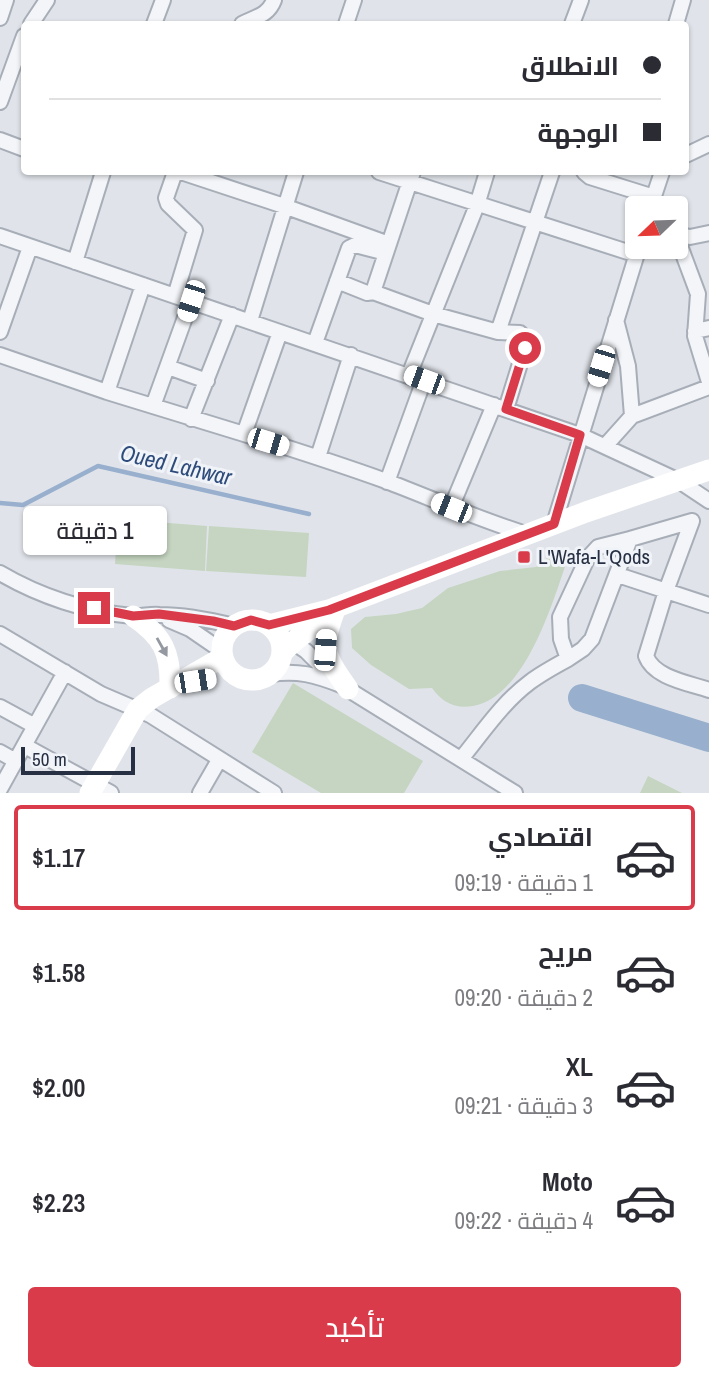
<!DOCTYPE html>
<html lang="ar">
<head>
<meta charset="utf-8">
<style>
  body { margin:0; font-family:"Archivo Narrow",Cairo,sans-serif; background:#f7f7f7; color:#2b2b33; direction:rtl; height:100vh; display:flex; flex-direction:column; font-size:26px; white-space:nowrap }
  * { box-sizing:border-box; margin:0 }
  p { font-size:23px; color:#7c7c81 }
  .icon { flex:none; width:38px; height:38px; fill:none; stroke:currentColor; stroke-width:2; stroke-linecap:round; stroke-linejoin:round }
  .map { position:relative; height:793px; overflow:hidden; direction:ltr }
  .details { display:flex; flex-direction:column; background:#fff; flex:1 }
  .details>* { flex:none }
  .banner { position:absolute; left:21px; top:21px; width:668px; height:154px; border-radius:7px; box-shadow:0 2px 5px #0004; direction:rtl; display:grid; align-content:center; height:154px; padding:0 28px; background:#fff }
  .needle { width:46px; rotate:247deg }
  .tools { position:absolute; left:625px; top:196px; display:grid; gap:14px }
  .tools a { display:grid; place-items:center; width:63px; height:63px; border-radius:7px; background:#fff; box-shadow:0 2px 5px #0004; font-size:35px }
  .scale { position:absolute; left:21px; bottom:18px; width:114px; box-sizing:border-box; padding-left:7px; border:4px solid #273043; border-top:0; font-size:19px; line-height:24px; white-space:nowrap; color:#273043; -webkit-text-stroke:5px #f0f3f8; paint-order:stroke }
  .end { position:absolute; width:32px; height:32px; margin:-16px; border:9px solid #d93b4a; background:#fff; box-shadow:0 0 0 4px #fff }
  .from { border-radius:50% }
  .bubble { position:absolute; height:49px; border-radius:7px; background:#fff; box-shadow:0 2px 5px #0004; font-size:23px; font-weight:600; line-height:49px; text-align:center; direction:rtl }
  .car { position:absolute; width:21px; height:42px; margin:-21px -10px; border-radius:9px; box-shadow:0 0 5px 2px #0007; background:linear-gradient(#fff 24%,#345 0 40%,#fff 0 76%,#345 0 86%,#fff 0) }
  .banner b { display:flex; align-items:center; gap:24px; height:66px; font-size:26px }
  .banner b+b { border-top:2px solid #e1e1e2 }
  .banner i { width:18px; height:18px; background:#2b2b33 }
  ul { padding:12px 0 0; list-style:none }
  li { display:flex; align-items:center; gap:21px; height:105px; margin:0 14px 10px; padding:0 14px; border:4px solid transparent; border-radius:7px }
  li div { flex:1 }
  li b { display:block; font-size:26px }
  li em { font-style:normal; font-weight:600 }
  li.current { border-color:#d93b4a }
  li>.icon { width:63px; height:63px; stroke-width:1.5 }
  .button { display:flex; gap:14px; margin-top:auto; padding:14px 28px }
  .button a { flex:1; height:80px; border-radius:7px; background:#d93b4a; color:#fff; font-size:28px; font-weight:600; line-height:80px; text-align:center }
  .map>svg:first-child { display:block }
  .green { fill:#c5d5c1 }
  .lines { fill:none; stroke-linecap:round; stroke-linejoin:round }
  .stream { stroke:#98afcd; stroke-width:4.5 }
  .river { stroke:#98afcd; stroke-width:28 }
  .street-casing { stroke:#a8aeb8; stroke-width:18 }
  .street { stroke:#f3f5f8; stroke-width:14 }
  .secondary { stroke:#fff; stroke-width:21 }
  .oneway { fill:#9398a1 }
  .route { stroke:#d93b4a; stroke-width:9 }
  .poi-dot { fill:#d93b4a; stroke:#f0f3f8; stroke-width:2.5 }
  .labels { text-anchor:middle; stroke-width:6; stroke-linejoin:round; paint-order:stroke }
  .poi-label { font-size:21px; fill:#273043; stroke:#f0f3f8; text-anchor:start }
  .water-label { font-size:23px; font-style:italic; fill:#2e4c7b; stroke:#f0f3f8 }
</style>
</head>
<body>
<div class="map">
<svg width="709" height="793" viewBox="0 0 709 793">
  <rect width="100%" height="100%" fill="#e0e4ea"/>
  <path class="green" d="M118,519L207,526L205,571L115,564Z
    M209,526L309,533L306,577L206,571Z
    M551,555L567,561C552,604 525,697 473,706C455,709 443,703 432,688L409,689L371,665L352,648L351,629L365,617L396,614L422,608L448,588L500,571L536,567Z
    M293,683L423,761L404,793H321L252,752Z
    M648,776L682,793H640Z"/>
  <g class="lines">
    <path class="stream" d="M0,503L23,505L98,466L309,514"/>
    <path class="river" d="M582,698L709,738"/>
    <defs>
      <path id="street" d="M0,18L6,0
        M31,24L47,0
        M154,24L163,0
        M242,24C255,17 268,16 274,0
        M346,24L354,0
        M572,24L581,0
        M676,24L683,0
        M0,102L24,36
        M0,140L24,149
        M686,155L709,144
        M175,172L166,198L168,204L195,230L175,296
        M181,172L284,206L389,244
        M379,172L637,255
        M584,172L590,177L654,197
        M650,208L662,172
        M676,234L690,237L709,233
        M676,235L698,294L695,336L709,382
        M0,236L580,435L679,481L709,501
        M75,262L103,172
        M337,281L367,293L373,292L413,172
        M373,292L433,314L498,332L552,172
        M616,320L628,366L632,416
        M250,321L296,172
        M695,331L709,328
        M0,332L30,247
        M498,332L520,333L527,341L506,409
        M315,343L349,248L355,245L386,253
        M0,355L107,392L244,434L280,332
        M168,367L207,381
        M409,375L477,205L487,172
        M107,392L143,285
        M153,406L191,301
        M191,419L232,315
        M244,434C292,449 339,464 386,481C433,499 478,519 526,534
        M606,445L632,416L709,387
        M318,457L351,355
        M387,482L424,380
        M451,508L494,405
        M692,521L666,591L646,656C654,678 689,683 709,690
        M554,524L639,247
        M0,573C39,596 87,612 132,616C141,617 150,614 159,615C184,615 210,620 234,626
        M618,575L709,605
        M169,620L190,629L222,651
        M276,631L306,651L332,677
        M0,634L101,694L150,715L274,793
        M568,659L583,649L592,639L630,539L692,521
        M271,674C298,670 315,675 341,685L515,793
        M0,707L35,726
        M25,746L111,793
        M0,752L16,761
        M461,759C483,732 502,703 530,682C542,673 555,666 568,659L561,639L560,617L587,559L598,547L630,539
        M0,789L65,672
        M200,793L219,760"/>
    </defs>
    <use href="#street" class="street-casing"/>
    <use href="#street" class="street"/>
    <path class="secondary" d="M336,607C320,649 323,653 348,689
      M133,616C163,636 171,653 170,688
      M222 650a30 30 0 1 1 60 0a30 30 0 1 1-60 0Z
      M269,625L329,610L586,512L709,470
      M282,653C296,637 315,628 328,612
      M90,793L138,709L152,698L223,657"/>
  </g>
  <defs><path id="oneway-solid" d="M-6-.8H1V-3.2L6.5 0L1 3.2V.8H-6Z" transform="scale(1.75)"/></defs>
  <use class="oneway" href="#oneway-solid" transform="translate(162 647) rotate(61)"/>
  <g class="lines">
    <path class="route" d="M94,608L133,616L159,614L213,621L234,626L251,620L269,625L329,610L554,524L580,435L506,409L525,348"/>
  </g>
  <rect class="poi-dot" x="517" y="550" width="14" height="14" rx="3.5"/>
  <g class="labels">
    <g class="poi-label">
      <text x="538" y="564">L'Wafa-L'Qods</text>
    </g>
    <g class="water-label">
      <text transform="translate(176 465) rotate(13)" y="8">Oued Lahwar</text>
    </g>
  </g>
</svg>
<div class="tools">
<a><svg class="needle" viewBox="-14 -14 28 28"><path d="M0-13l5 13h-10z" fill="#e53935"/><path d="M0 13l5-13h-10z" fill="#7c7c81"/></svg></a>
</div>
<div class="scale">50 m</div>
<i class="end from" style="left:525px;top:348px"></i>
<i class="end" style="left:94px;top:608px"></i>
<div class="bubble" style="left:23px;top:506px;width:144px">1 دقيقة</div>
<i class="car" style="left:191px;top:301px;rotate:198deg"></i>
<i class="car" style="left:601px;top:366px;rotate:197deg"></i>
<i class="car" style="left:424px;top:380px;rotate:290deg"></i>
<i class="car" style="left:268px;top:442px;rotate:107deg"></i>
<i class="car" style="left:451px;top:508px;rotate:292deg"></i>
<i class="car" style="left:325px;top:650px;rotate:4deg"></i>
<i class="car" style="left:195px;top:681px;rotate:81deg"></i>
<div class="banner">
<b><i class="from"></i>الانطلاق</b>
<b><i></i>الوجهة</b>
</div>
</div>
<section class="details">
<ul>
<li class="current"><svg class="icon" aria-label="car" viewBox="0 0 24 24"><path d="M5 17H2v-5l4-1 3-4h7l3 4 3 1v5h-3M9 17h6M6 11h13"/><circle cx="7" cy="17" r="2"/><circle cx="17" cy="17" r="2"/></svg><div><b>اقتصادي</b><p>1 دقيقة · 09:19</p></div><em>$1.17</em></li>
<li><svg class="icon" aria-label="car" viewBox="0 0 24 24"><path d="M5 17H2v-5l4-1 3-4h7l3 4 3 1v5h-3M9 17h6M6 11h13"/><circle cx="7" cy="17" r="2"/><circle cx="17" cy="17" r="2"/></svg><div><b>مريح</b><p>2 دقيقة · 09:20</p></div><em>$1.58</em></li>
<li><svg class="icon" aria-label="car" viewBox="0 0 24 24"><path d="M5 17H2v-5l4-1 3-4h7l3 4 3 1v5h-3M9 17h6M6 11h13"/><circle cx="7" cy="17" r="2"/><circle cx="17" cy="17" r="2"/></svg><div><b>XL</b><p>3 دقيقة · 09:21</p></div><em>$2.00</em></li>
<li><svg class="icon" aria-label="car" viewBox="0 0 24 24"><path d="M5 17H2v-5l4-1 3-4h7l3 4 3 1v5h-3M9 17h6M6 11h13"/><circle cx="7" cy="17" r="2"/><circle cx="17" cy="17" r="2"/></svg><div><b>Moto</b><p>4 دقيقة · 09:22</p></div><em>$2.23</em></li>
</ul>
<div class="button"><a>تأكيد</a></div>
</section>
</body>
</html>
